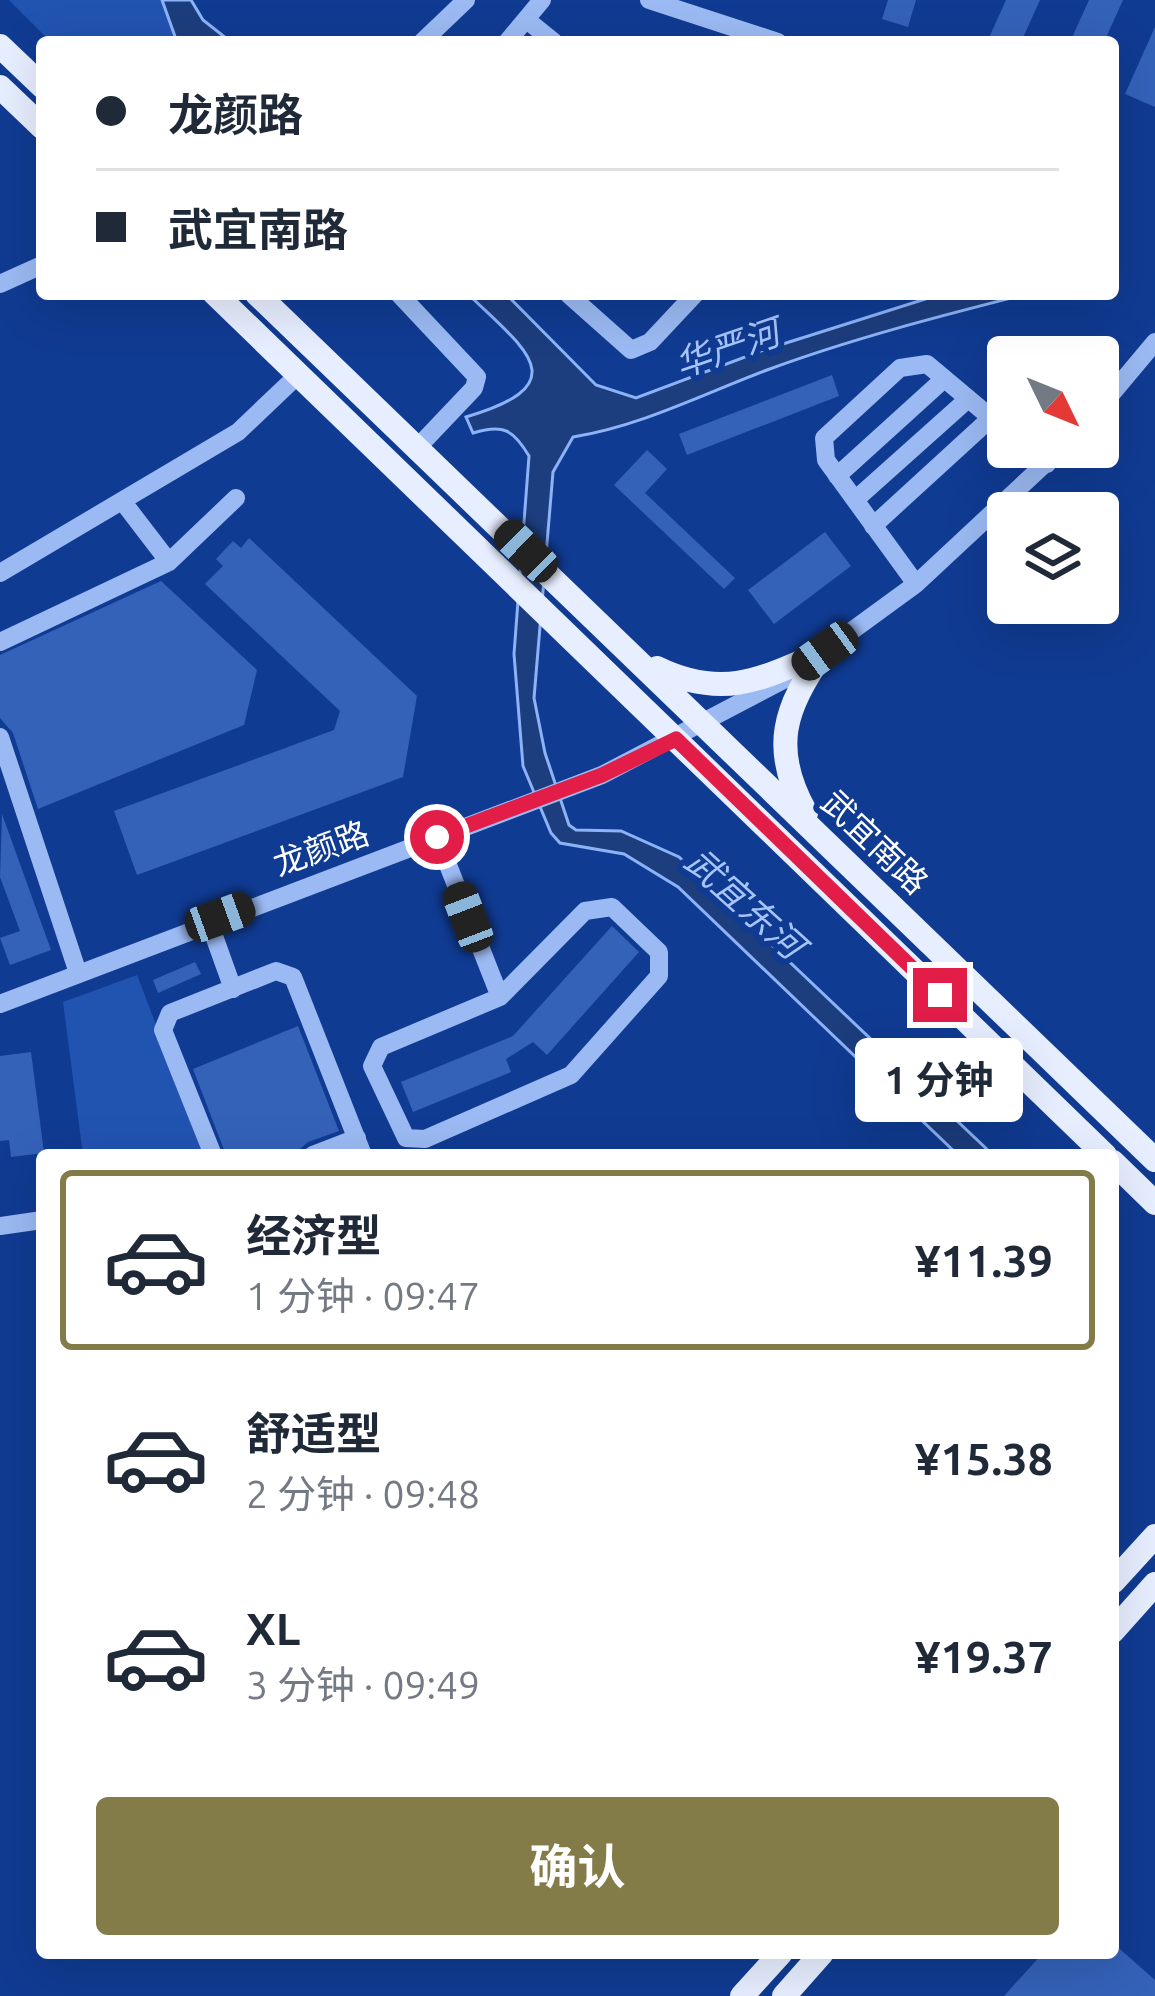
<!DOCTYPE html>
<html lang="zh">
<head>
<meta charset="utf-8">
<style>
  body { margin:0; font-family:Ubuntu,"Noto Sans SC",sans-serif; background:#f2f2f3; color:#1f2937; height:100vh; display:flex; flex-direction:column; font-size:45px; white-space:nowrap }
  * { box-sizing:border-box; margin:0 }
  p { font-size:39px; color:#747a83 }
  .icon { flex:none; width:66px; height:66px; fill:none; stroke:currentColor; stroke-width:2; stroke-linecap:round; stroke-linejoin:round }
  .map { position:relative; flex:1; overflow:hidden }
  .details { position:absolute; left:36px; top:1149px; width:1083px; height:810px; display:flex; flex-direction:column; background:#fff; border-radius:12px; box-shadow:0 12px 48px #0002 }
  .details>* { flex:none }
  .hud { position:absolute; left:36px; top:36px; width:1083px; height:264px; border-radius:12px; box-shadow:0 12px 48px #0002; display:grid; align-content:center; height:264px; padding:0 60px; background:#fff }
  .needle { width:78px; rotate:133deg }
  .buttons { position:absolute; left:987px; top:336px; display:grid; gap:24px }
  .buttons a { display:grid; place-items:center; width:132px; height:132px; border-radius:12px; background:#fff; box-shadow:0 12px 48px #0002; font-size:60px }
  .end { position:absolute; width:54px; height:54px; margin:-27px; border:15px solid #e11d48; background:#fff; box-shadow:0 0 0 6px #fff }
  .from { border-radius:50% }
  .bubble { position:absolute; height:84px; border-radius:12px; background:#fff; box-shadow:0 12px 48px #0002; font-size:39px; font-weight:700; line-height:84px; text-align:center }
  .car { position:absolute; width:36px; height:72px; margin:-36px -18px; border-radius:15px; box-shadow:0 0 9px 3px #0007; background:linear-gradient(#222 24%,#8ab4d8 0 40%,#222 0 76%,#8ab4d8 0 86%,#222 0) }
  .hud b { display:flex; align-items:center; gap:42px; height:114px; font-size:45px }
  .hud b+b { border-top:3px solid #e0e1e3 }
  .hud i { width:30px; height:30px; background:#1f2937 }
  ul { padding:21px 0 0; list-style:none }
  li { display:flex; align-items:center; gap:36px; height:180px; margin:0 24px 18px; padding:0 36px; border:6px solid transparent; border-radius:12px }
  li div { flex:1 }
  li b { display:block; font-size:45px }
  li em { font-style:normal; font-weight:700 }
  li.active { border-color:#847c48 }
  li>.icon { width:108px; height:108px; stroke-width:1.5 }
  .cta { display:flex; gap:24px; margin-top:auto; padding:24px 60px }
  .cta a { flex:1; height:138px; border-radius:12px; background:#847c48; color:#fff; font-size:48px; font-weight:700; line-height:138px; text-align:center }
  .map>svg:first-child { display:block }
  .green { fill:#2153b1 }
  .water { fill:#1c3d7e; stroke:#8cb3f7; stroke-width:3 }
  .building { fill:#3462b9 }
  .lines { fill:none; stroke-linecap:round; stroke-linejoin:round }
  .minor { stroke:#9bbaf3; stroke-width:18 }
  .major { stroke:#e7eeff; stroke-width:24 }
  .route { stroke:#e11d48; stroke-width:15 }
  .labels { text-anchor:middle; stroke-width:12; stroke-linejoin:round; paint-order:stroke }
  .street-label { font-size:33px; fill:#fff; stroke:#103b92 }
  .water-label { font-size:36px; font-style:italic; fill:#a7c5fa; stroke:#103b92 }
</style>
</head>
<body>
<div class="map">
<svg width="1155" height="1996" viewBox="0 0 1155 1996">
  <rect width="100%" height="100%" fill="#103b92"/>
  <path class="green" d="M9,0H162L177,42H51Z
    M137,975L206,1155H83L63,1002Z"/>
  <path class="water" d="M162,0H191L203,20L231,42H177Z
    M468,294H506L596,385L636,398L764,350L941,294H1027C940,316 851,339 767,370C703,394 641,426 573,437L553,472L534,698L545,753L569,825L576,830L621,831L679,857L993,1155H958L678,887L624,854L560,843L551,833L523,766L514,654L529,456C513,429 503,424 473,433L466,417C578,384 526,350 468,294Z"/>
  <path class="building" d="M888,0H916L908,27L882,19Z
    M1006,0H1040L1021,42H987Z
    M1089,0H1123L1104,42H1070Z
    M1155,27V107L1125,94Z
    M832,375L839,396L687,455L679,434Z
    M647,450L667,469L645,493L735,578L724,589L614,485Z
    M825,532L851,566L774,624L748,590Z
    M249,538L417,696L403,777L137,875L114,811L334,730L340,711L205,584L223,566L216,559L233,541L241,548Z
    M161,581L257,670L244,725L38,809L13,733L0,718V655Z
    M2,814L51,950L10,965L0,938L20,931L0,877Z
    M612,926L639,952L547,1055L533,1042L506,1059L511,1072L413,1112L401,1082L513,1036Z
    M195,962L201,974L158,993L153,980Z
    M298,1026L339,1131L308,1142L293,1155H226L193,1069Z
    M31,1052L44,1153L11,1157L9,1140L0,1141V1056Z
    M1113,1943L1155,1980V1996H1004L1043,1953H1113Z"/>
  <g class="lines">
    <path class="minor" d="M649,0L778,42
      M528,21L554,42
      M422,42L466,0
      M507,42L542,0
      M0,284L42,265
      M399,294L477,377L474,388L417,448
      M568,294L631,350L650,342L695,294
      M1098,410L1155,342
      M1026,447L1047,464
      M837,476L944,379
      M855,500L968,399
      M123,502L169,562
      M873,526L991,418
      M0,573L238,432L299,374
      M916,584L826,460L824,438L900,368L927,364L1008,432
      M0,642L169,562L236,498
      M816,657L916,584L1063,447
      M0,737L78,973
      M437,837L500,997
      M612,907L659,952V976L571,1075L425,1139L406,1138L372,1066L381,1047L500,997L585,911Z
      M209,922L233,989
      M0,1004L602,775L789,677
      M213,1155L163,1030L170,1013L276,971L293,977L363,1155
      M313,1155L357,1138
      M0,1226L42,1220"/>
    <path class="major" d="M0,46L42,86
      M0,87L42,127
      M215,294L1105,1155
      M257,294L1155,1160
      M657,668C723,700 763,679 825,651
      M806,813C770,749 784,707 824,652
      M1113,1162L1155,1203
      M1113,1582L1155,1536
      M1113,1631L1155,1584
      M742,1996L781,1953
      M784,1996L822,1953"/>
  </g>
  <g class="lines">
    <path class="route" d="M437,837L602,775L676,739L940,995"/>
  </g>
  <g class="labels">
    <g class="street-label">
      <text transform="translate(875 842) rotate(44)" y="12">武宜南路</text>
      <text transform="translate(321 848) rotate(-20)" y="12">龙颜路</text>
    </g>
    <g class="water-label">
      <text transform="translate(727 348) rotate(-19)" y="13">华严河</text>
      <text transform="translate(745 903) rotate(42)" y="13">武宜东河</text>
    </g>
  </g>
</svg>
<div class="buttons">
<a><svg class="needle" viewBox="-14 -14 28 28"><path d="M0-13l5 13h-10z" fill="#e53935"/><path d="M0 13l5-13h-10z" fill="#747a83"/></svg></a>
<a><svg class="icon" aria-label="layers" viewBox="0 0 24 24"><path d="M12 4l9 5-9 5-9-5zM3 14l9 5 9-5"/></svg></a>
</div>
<i class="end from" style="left:437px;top:837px"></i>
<i class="end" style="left:940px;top:995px"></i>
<div class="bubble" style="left:855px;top:1038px;width:168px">1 分钟</div>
<i class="car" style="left:526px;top:551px;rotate:314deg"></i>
<i class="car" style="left:825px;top:651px;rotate:234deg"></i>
<i class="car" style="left:220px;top:917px;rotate:70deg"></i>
<i class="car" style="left:468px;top:917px;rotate:339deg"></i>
<div class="hud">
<b><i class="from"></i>龙颜路</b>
<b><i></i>武宜南路</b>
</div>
<section class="details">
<ul>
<li class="active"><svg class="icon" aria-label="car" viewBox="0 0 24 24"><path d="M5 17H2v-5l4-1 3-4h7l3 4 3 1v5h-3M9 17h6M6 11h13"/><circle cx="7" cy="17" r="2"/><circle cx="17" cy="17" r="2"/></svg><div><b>经济型</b><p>1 分钟 · 09:47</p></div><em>¥11.39</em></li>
<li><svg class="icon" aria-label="car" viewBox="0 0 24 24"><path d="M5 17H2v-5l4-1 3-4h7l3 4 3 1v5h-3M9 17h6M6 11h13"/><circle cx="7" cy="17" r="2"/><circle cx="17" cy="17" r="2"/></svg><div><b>舒适型</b><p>2 分钟 · 09:48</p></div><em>¥15.38</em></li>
<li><svg class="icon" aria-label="car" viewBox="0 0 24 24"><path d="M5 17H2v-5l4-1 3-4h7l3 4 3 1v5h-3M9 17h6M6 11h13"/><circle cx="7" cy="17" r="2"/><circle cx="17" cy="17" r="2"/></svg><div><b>XL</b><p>3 分钟 · 09:49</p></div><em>¥19.37</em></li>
</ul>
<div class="cta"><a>确认</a></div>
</section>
</div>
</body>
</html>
